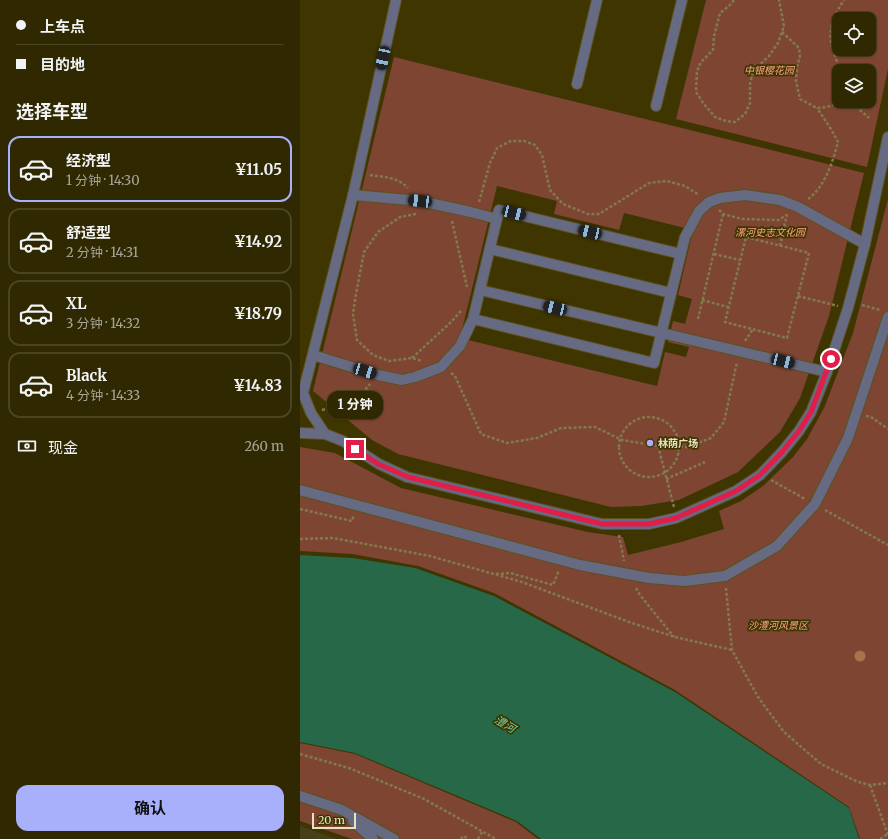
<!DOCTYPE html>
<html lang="zh">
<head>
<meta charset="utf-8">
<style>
  body { margin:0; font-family:Merriweather,"Noto Sans SC",serif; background:#37300a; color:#f1f3f6; height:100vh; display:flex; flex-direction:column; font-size:15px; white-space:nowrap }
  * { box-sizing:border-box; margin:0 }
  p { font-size:13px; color:#a7a699 }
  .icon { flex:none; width:22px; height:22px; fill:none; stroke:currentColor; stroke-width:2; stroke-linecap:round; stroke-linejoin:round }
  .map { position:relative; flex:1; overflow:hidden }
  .details { display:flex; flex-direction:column; background:#2f2800; width:300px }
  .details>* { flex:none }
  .guide { display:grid; align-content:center; height:88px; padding:0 16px; background:#2f2800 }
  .fabs { position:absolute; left:532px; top:12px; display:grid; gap:8px }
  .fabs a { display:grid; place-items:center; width:44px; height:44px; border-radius:8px; background:#2f2800; box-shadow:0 1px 3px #0004,0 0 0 1px #4a4422; font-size:20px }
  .scale { position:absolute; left:12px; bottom:10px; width:44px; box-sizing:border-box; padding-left:4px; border:2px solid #e8e2c1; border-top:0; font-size:11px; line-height:14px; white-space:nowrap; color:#e8e2c1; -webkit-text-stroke:3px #3f3500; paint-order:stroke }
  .end { position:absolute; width:18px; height:18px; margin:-9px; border:5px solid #e11d48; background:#fff; box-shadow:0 0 0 2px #fff }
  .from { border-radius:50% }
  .bubble { position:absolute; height:28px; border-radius:12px; background:#2f2800; box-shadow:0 1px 3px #0004,0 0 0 1px #4a4422; font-size:13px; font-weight:700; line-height:28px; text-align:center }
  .car { position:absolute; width:12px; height:24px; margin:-12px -6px; border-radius:5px; box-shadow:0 0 3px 1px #0007; background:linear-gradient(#222 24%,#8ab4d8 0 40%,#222 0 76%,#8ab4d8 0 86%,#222 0) }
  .guide b { display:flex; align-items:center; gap:14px; height:38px; font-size:15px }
  .guide b+b { border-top:1px solid #4a4422 }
  .guide i { width:10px; height:10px; background:#f1f3f6 }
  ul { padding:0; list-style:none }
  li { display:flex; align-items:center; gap:12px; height:66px; margin:0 8px 6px; padding:0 8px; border:2px solid #4a4422; border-radius:12px }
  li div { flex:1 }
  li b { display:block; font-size:15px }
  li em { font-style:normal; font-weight:700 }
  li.selected { border-color:#a8b0fc }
  li>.icon { width:36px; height:36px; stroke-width:1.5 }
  h2 { padding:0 16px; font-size:18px; line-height:48px }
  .pay { display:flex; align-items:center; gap:10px; height:44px; padding:0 16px; font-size:15px }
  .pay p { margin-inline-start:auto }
  .button { display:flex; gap:8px; margin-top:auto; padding:8px 16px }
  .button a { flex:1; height:46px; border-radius:12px; background:#a8b0fc; color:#111; font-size:16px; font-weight:700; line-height:46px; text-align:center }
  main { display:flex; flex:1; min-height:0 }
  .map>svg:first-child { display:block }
  .built { fill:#463f17 }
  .green { fill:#7d4532; fill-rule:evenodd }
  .water { fill:#276848 }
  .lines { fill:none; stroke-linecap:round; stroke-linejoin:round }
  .minor-casing { stroke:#5a511f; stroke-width:12 }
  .tertiary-casing { stroke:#5a511f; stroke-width:12 }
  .path { stroke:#827a4d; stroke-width:2.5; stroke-dasharray:3 2; stroke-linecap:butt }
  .minor { stroke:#676a83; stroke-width:10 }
  .tertiary { stroke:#676a83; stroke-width:10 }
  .tree { fill:#a8724a }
  .route { stroke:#e11d48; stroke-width:5 }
  .poi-dot { fill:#a8b0fc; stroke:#3f3500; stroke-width:1.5 }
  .labels { text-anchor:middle; stroke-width:3.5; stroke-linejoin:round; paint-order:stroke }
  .park-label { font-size:10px; font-style:italic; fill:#fea487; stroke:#3f3500 }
  .poi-label { font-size:10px; font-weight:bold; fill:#e8e2c1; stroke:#3f3500; text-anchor:start }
  .water-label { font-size:11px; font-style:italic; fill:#78d5a3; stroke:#3f3500 }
</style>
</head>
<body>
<main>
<section class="details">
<div class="guide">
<b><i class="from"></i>上车点</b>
<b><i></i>目的地</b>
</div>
<h2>选择车型</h2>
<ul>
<li class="selected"><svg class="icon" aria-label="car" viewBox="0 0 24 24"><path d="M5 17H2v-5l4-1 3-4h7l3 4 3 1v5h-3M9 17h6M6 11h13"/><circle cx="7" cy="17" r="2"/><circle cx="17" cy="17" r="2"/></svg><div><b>经济型</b><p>1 分钟 · 14:30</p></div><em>¥11.05</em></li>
<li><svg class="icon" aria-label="car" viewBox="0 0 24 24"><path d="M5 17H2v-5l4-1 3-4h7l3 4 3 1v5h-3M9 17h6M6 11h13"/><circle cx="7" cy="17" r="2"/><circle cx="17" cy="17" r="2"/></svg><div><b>舒适型</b><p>2 分钟 · 14:31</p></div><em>¥14.92</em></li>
<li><svg class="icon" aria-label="car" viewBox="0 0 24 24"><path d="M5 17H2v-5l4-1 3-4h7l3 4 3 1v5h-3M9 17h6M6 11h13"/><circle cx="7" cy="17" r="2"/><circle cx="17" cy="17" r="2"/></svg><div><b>XL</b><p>3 分钟 · 14:32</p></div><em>¥18.79</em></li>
<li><svg class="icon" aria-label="car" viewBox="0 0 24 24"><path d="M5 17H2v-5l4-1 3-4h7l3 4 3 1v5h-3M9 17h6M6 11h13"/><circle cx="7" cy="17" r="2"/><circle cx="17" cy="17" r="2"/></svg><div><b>Black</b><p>4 分钟 · 14:33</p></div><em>¥14.83</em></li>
</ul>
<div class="pay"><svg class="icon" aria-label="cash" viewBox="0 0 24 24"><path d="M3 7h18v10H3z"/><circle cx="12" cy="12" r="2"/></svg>现金<p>260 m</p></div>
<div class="button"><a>确认</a></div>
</section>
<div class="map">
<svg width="588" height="839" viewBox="0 0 588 839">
  <rect width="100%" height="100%" fill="#3f3500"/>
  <path class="built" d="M0,826L37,839H0Z"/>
  <path class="green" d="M406,0H588V69L567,167L376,119ZM539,19H569V49H539ZM539,71H569V101H539Z
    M94,57L564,173L529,316L500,398L480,432L438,472L379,500L341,506L311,507L98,454L72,440L13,391ZM197,186L257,201L254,214L319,230L324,213L393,230L378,295L392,299L385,324L373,321L368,342L389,347L386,357L365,352L357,386L160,338Z
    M588,199V839H560L549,807L375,690L194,593L118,566L52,554L0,551V447L35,453L101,488L288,532L323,537L328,555L381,542L424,529L419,511L441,501L463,486L493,457L507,439L524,408L553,333Z
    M0,743L55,754L216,822L238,839H52L0,821Z"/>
  <path class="water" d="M0,555L53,558L115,568L194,596L375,692L549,808L559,839H241L217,821L55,753L0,742Z"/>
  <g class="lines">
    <defs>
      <path id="minor" d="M277,84L297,0
        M356,106L382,0
        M53,195L120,201L171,212L197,219
        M190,249L371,293
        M381,254L199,210L173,319L354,363L385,237L399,211L409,202L420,198L445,195L480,200L498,207L565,244
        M180,290L527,372
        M13,355L78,375L102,380L115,377L141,367L160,346L173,319
        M0,490L280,565L349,578L384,581L425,576L477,546L515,504L548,438L588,317
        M0,796L42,810L94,839
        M53,821L73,839"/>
      <path id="tertiary" d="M0,433L25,434L43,441L79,464L107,477L302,524H349L376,518L436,491L460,475L482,452L499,431L511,412L527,372L548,308L565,244L588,137
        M25,434L11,413L3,393L53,195L96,0"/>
    </defs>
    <use href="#minor" class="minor-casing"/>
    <use href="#tertiary" class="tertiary-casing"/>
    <path class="path" d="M434,0L429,6L420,13L414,36L413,50L401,62L397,71L396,92L404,104L415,117L426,121L435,122L445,114L450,103V84L453,71L469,56L478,43L484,26L479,0
      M482,32L499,48L500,56L497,67L496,81L500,99L517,108L527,107L545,101
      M541,71C528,41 525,28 544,0
      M555,101L560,110L569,118
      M70,175C83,177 98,177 108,188
      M508,199C525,187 533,161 538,142L531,129L517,108
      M179,202L190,163L197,148L211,141H224L235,145L242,155L250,190L263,204L288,214H299L349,183L367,181L385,186L399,195
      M419,210L423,214L442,219L479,220L486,215
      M116,214L100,217L78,232L64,252L56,294L53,314L57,340L73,355L89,361L112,358L122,361
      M152,221L167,287
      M446,237L509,253L487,338L425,322Z
      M480,246L487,214
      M414,254L440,260
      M498,296L538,306
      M402,300L428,307
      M562,305L580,310
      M398,319L423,214
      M445,341L453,329
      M112,358L150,323L161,311
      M151,373L155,376L181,434L207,443L237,438L261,428L295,427L322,440L358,446L388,447L411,438L424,422L437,362
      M22,410L56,401L70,384
      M566,416L571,417L588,429
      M319 447a30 30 0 1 1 60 0a30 30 0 1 1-60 0Z
      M358,446L374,507
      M366,479L405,462
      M471,480L505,499
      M0,509L52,521L54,515
      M525,510L588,545
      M319,535L324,561
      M0,539L33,538L130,556L222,582L329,622L375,637L432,650
      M196,574L210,573L253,585L259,570
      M336,588L340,595L374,637
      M426,588L432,650L458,697L484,732L521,764L558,782L570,785L588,783
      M0,754L49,768L124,799L196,839
      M570,785L588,835
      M161,839L163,836L169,839
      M178,839L182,832
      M580,839L588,834"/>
    <use href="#minor" class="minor"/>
    <use href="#tertiary" class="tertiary"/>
  </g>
  <circle class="tree" cx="560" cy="656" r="5.5"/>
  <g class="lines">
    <path class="route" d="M55,449L78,464L108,477L302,524H349L376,518L436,491L460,475L482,452L499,431L511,412L531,359"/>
  </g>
  <circle class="poi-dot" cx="350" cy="443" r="4"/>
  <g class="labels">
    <g class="park-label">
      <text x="469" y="74">中银樱花园</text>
      <text x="470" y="236">漯河史志文化园</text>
      <text x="478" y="629">沙澧河风景区</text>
    </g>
    <g class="poi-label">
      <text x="358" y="447">林荫广场</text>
    </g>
    <g class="water-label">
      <text transform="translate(205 724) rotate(31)" y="4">澧河</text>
    </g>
  </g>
</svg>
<div class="fabs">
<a><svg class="icon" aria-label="locate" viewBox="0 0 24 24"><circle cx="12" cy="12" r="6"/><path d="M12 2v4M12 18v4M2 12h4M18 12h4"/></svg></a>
<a><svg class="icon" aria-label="layers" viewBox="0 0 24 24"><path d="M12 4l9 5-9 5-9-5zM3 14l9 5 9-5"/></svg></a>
</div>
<div class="scale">20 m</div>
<i class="end from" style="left:531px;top:359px"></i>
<i class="end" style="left:55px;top:449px"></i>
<div class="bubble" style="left:27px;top:391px;width:56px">1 分钟</div>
<i class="car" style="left:83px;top:58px;rotate:192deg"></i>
<i class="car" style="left:120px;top:201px;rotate:276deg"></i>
<i class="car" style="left:214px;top:213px;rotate:104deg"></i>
<i class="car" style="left:290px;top:232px;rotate:283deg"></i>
<i class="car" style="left:255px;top:308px;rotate:283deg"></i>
<i class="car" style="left:483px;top:361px;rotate:104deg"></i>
<i class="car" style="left:65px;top:371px;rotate:107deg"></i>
</div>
</main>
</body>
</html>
